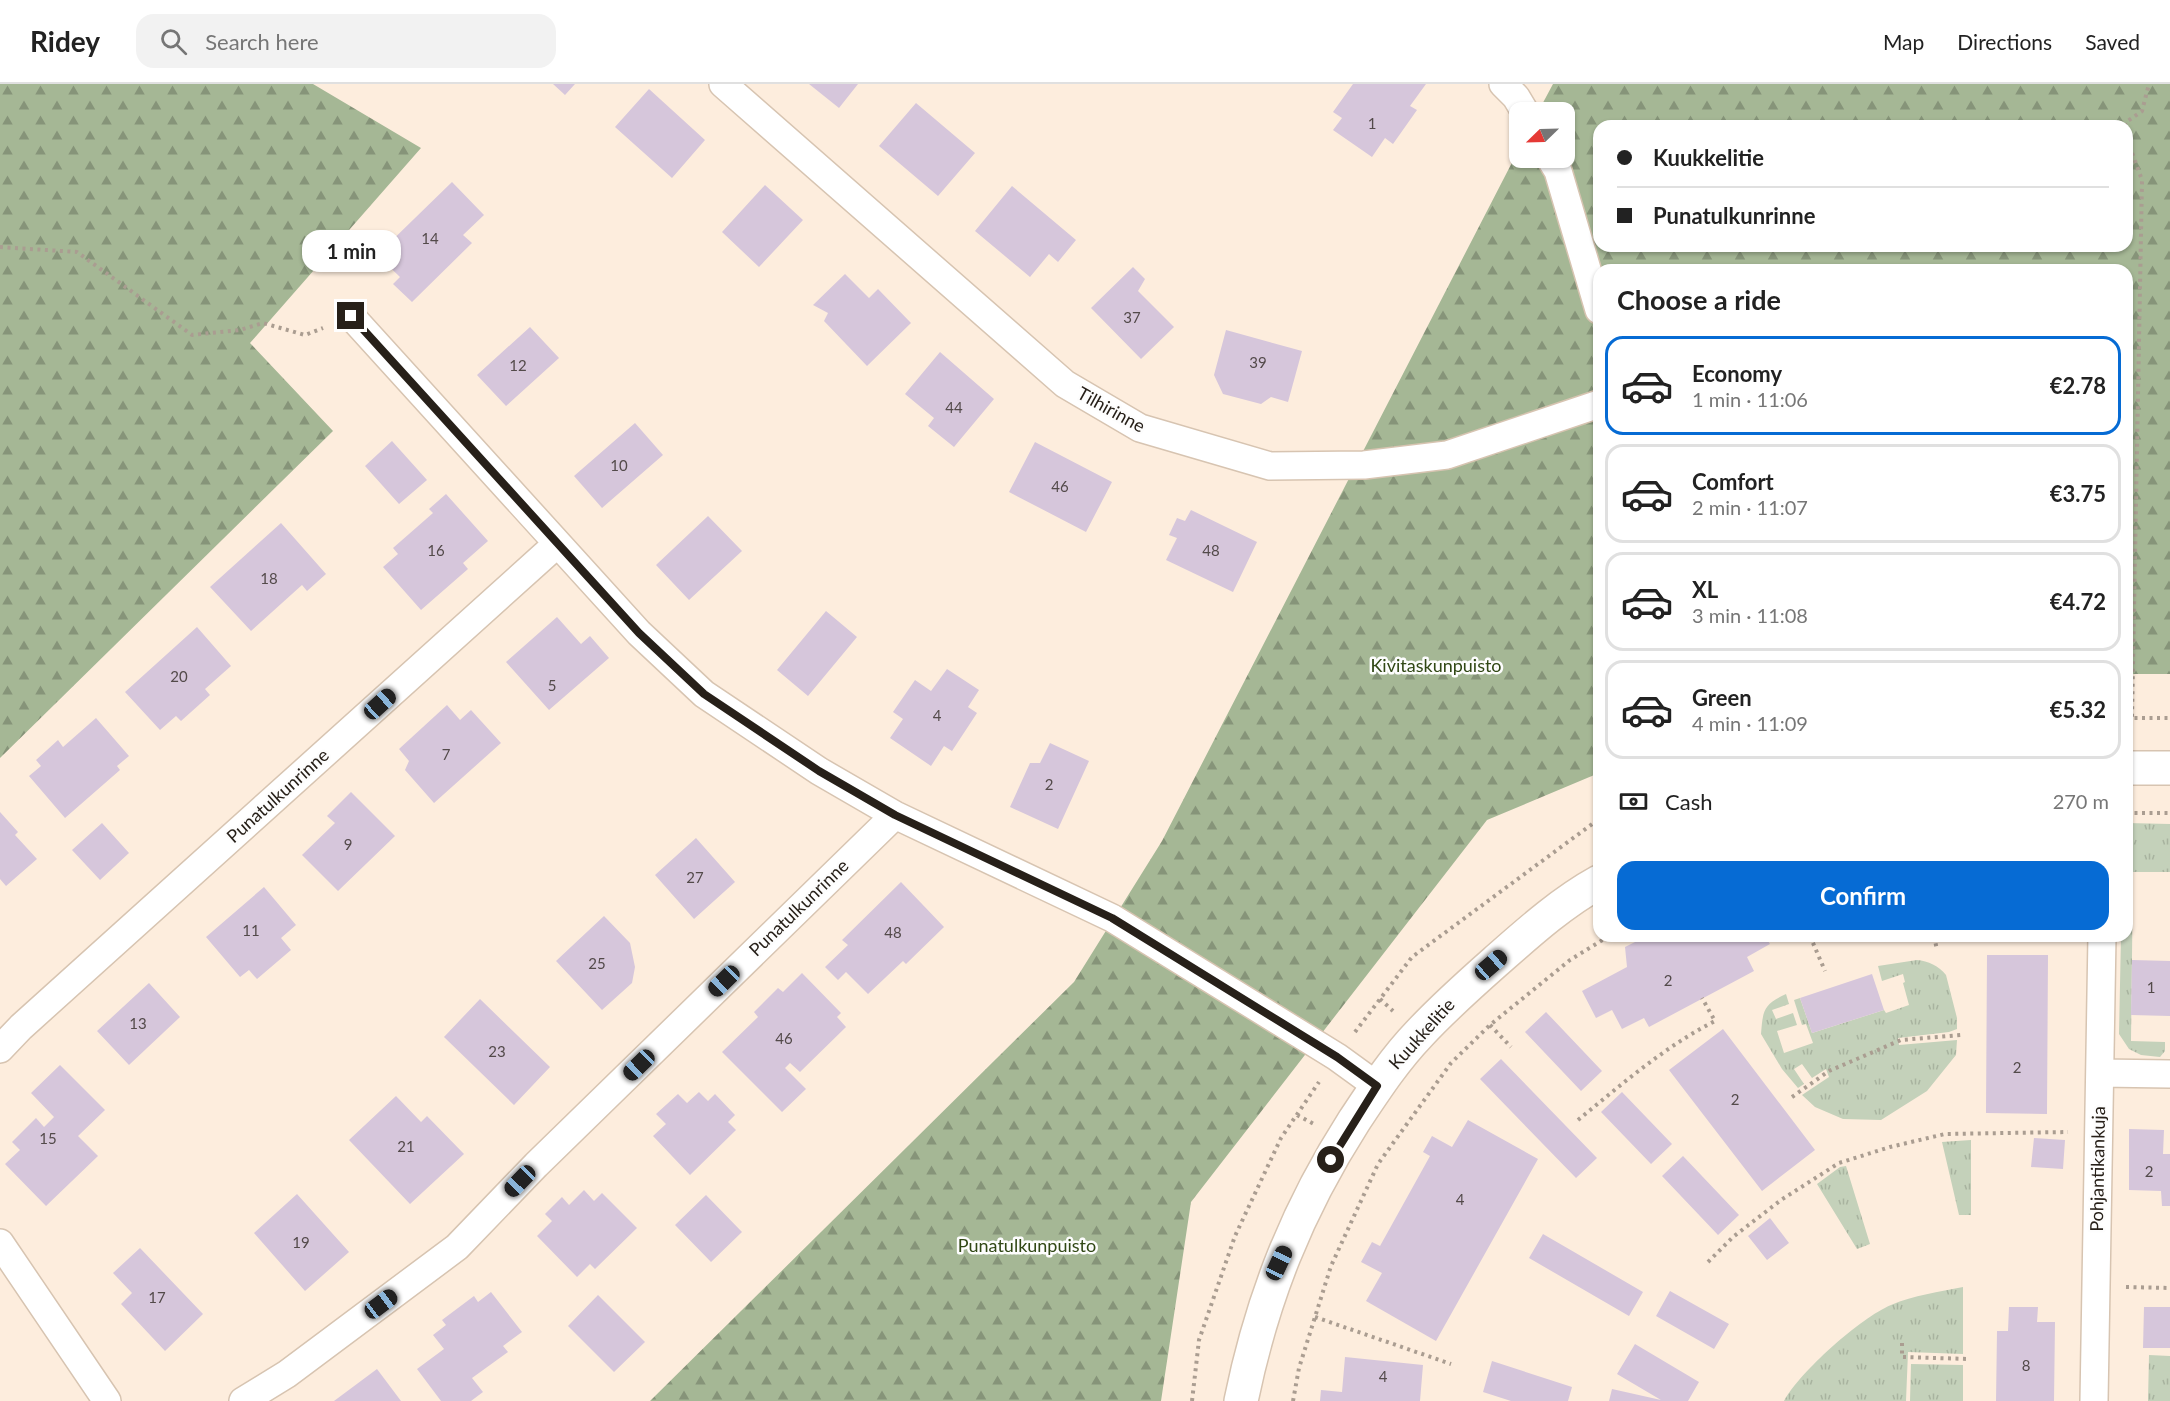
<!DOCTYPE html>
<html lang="en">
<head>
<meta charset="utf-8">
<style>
  body { margin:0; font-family:Lato,sans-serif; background:#f2f2f2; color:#222; height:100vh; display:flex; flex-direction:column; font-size:22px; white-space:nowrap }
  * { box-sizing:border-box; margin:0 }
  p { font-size:20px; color:#767676 }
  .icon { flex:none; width:33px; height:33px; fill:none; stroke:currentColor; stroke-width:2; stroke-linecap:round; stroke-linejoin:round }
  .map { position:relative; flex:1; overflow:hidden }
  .details { position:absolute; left:1593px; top:180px; width:540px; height:678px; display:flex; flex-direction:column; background:#fff; border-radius:18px; box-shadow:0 2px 4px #0004 }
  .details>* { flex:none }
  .hud { position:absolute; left:1593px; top:36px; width:540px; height:132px; border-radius:18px; box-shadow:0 2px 4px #0004; display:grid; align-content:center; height:132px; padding:0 24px; background:#fff }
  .needle { width:39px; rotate:247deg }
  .fabs { position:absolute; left:1509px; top:18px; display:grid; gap:12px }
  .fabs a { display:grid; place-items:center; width:66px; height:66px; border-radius:12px; background:#fff; box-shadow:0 2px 4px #0004; font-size:30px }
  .end { position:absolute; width:27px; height:27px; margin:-14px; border:8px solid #272019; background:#fff; box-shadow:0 0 0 3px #fff }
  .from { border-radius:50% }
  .bubble { position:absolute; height:42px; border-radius:18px; background:#fff; box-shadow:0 2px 4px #0004; font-size:20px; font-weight:700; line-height:42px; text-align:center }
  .car { position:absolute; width:18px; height:36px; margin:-18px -9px; border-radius:8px; box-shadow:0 0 4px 2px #0007; background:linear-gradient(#222 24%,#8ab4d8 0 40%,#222 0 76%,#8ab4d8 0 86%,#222 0) }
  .hud b { display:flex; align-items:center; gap:21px; height:57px; font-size:22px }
  .hud b+b { border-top:2px solid #e0e0e0 }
  .hud i { width:15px; height:15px; background:#222 }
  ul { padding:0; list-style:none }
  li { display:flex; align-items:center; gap:18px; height:99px; margin:0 12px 9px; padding:0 12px; border:3px solid #e0e0e0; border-radius:18px }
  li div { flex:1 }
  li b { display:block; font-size:22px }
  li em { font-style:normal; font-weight:700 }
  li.on { border-color:#066bd4 }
  li>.icon { width:54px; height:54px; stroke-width:1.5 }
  h2 { padding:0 24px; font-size:27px; line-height:72px }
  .pay { display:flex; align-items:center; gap:15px; height:66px; padding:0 24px; font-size:22px }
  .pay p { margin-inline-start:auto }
  .action { display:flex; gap:12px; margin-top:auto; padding:12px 24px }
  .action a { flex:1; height:69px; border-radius:18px; background:#066bd4; color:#fff; font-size:24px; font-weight:700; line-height:69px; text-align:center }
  header { display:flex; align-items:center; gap:36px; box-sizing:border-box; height:84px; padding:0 30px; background:#fff; border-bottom:2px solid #e0e0e0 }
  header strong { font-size:28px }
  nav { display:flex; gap:33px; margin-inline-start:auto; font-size:21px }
  .search { width:420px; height:54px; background:#f2f2f2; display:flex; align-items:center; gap:15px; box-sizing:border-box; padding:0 21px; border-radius:18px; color:#767676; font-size:22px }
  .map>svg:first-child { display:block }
  .grass { fill:url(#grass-tufts) }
  .forest { fill:url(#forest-firs); fill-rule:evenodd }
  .building { fill:#d6c6db }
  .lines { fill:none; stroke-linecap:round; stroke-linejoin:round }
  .minor-casing { stroke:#d7c4b1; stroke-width:30 }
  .tertiary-casing { stroke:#d7c4b1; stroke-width:36 }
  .path { stroke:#aa9d91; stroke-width:4; stroke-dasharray:3 4.5; stroke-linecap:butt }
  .minor { stroke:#fff; stroke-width:27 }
  .tertiary { stroke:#fff; stroke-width:33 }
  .route { stroke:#272019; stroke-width:8 }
  .labels { text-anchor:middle; stroke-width:5; stroke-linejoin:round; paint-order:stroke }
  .number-label { font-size:15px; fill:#534a4a }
  .street-label { font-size:18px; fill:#272019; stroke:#fdfdfd }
  .park-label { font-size:18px; fill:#304714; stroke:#fdfdfd }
</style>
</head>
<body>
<header>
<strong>Ridey</strong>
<div class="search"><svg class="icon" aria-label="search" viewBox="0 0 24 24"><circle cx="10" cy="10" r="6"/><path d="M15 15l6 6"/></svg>Search here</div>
<nav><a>Map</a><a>Directions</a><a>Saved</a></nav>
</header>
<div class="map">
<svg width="2170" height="1317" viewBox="0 0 2170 1317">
  <defs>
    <pattern id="grass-tufts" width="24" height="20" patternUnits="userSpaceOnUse" patternTransform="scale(1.5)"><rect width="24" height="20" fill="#c4d1ba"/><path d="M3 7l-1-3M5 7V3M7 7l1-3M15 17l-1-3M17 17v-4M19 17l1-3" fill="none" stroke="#a8b39f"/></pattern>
    <pattern id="forest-firs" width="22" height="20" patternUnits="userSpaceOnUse" patternTransform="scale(1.5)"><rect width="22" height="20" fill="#a5b795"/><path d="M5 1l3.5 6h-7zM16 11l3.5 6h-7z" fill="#869479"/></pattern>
  </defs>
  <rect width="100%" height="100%" fill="#fdeddd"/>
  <path class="grass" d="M2127,739L2170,740V788H2133L2131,957L2165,958V967L2160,973L2141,971L2129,965L2119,950L2121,852H2127Z
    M1917,876C1928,877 1939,882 1946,891L1957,934V945L1949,948L1898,954L1899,961L1957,956L1956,971L1927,1007L1881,1036L1843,1035L1815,1023L1802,1011L1829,993L1826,985L1812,994L1802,980L1794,985L1804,1000L1798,1004L1782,985L1761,950C1763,926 1763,921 1786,910L1789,920L1772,926L1776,935L1793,929L1797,941L1777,947L1784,969L1813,959L1806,940L1802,941L1794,916L1800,914L1812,949L1884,926L1886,929L1909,921L1903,899L1905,898L1903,890L1882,897L1878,882Z
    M1971,1056V1131H1959L1942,1058Z
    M1846,1082L1870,1160L1857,1165L1817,1100L1840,1083Z
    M1963,1203V1270L1908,1268L1906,1317H1784C1800,1288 1860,1234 1891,1221C1914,1211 1939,1208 1963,1203Z
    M2149,1271L2170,1272V1317H2148Z
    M1911,1280L1963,1281V1317H1910Z"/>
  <path class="forest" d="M0,0H313L421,64L250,259L333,347L0,674Z
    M1553,0H2170V590H2127V186H1599V689L1487,736L1191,1118L1161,1317H650L1074,898L1162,757L1519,65L1520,74H1564V28H1538ZM1599,42H2127V162H1599Z"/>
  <path class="building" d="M553,0H575L565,11Z
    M809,0H858L839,24Z
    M1353,0H1426L1410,22L1417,26L1393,60L1385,54L1372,73L1333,46L1342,34L1333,28Z
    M649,5L705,56L672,94L615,43Z
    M916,19L975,69L938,112L879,62Z
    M452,98L484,131L463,151L472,159L412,218L393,200L400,193L377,171Z
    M765,101L803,136L759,183L722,148Z
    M1012,102L1076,156L1058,178L1049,170L1030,193L975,147Z
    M1133,183L1145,195L1138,207L1174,243L1141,275L1091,224Z
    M845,190L869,214L878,205L911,239L867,282L824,237L828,229L813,221Z
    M530,243L559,274L506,322L477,291Z
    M1226,246L1302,267L1288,318L1271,313L1261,320L1223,310L1214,291Z
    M940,268L994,315L954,363L928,342L934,334L905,310Z
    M635,339L663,371L602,424L574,392Z
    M392,357L427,396L399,420L365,382Z
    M1035,358L1112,398L1086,448L1009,408Z
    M446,410L488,457L463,479L468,485L421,526L383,483L398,470L393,464L433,429L429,425Z
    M1191,426L1257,458L1233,508L1166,476L1177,454L1169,451L1177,434L1185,437Z
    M708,432L742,467L689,516L656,481Z
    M281,439L326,490L307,507L302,501L251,547L210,503Z
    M826,527L857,553L808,612L777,586Z
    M557,533L581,560L590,552L609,574L549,626L506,578Z
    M197,543L231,582L205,605L210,611L181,637L176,632L160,646L125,608Z
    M947,585L979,606L968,623L977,629L952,667L944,662L931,682L890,654L903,635L893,628L915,596L931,607Z
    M447,621L460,636L471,626L501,659L434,719L405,686L409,677L399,665Z
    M96,634L129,672L117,682L120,686L65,734L29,692L41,682L36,676L58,656L63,663Z
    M1050,659L1089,677L1058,745L1010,723L1030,679H1040Z
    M351,708L395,752L338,807L302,771L335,739L327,732Z
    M0,728L18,748L15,751L37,775L6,802L0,795Z
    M102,739L129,769L100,796L72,766Z
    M696,754L735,798L694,835L655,791Z
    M901,798L944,843L906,880L903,877L868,910L846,888L838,896L825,883L848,861L842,856Z
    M264,803L296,841L281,854L291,866L257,895L249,886L240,893L206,853Z
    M604,832L630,859L635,883L632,899L602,926L556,877Z
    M1647,852H1765L1770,860L1747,873L1754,887L1649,943L1644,934L1622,945L1612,926L1596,934L1582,907L1627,883L1625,863Z
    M1987,871H2048L2047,1030L1986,1029Z
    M2132,876L2170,877V932L2131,931Z
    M802,889L841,929L837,933L846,943L800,988L790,979L785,984L806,1005L782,1028L722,968L758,933L754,928L778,904L783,908Z
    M1872,890L1884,926L1812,949L1800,914Z
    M149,899L180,933L129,981L97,947Z
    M480,915L550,983L514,1021L444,953Z
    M1546,928L1602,987L1581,1007L1525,948Z
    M1723,945L1815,1066L1762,1107L1669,986Z
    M1501,975L1597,1074L1576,1094L1480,995Z
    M60,981L105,1026L78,1052L98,1072L46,1122L5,1080L20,1066L12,1058L36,1034L44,1043L54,1033L31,1009Z
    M699,1008L708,1017L715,1010L735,1031L728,1038L736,1046L690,1091L653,1052L666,1040L656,1030L678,1010L687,1019Z
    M1622,1008L1672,1060L1651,1080L1601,1028Z
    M396,1012L421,1038L427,1032L464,1070L410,1120L349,1056Z
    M1468,1036L1538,1075L1436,1257L1366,1217L1382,1189L1361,1178L1372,1158L1380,1162L1430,1072L1423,1068L1432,1052L1452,1063Z
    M2129,1045L2164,1046L2163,1070H2170V1122H2162L2161,1107L2129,1106Z
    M2034,1054L2065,1056L2063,1085L2031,1083Z
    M1683,1072L1739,1131L1718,1151L1662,1092Z
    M584,1106L594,1117L602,1109L637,1144L595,1185L590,1180L577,1193L537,1152L552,1137L545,1130L562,1113L569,1121Z
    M297,1110L349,1168L305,1207L254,1149Z
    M706,1111L742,1148L711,1178L675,1141Z
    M1770,1134L1789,1159L1767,1176L1748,1152Z
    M1543,1150L1643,1208L1629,1232L1529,1174Z
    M140,1164L203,1230L165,1267L121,1220L132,1209L113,1189Z
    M1670,1207L1729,1240L1714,1265L1656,1232Z
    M491,1208L522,1248L503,1262L508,1268L472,1294L483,1308L471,1317H441L417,1285L444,1265L433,1251L446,1241L442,1236L474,1212L478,1218Z
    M598,1211L645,1258L614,1288L568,1242Z
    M2009,1223H2038L2037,1238H2055L2054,1317H1996L1997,1247H2008Z
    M2144,1223H2170V1264H2143Z
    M1635,1260L1699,1298L1688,1317H1609L1612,1305L1661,1316L1617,1290Z
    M1345,1273L1423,1281L1420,1317H1320L1321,1306L1342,1308Z
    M1492,1277L1572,1303L1568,1317H1511L1483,1308Z
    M377,1285L401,1317H334Z"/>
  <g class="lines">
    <defs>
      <path id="minor" d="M723,0L1065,300L1140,344L1270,382L1364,381L1447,371L1599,320
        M1503,0L1516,13L1525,28
        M1550,74L1558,87L1599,226
        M351,232L639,549L704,610L819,687L895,731L1112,834L1337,973L1377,1002
        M0,965L21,943L557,460
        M2100,989L2170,990
        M0,1159L107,1317
        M243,1317L287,1290L457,1163L536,1081L895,731
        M2094,1317L2102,852"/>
      <path id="tertiary" d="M2127,684H2170
        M1241,1317C1262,1214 1297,1126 1354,1037C1374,1007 1394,976 1419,950C1443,924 1469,901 1495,878C1528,849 1561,819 1599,798"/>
    </defs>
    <use href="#minor" class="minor-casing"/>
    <use href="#tertiary" class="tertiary-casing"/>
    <path class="path" d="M2125,42V39L2142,27L2149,0
      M2127,55L2142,96L2132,634
      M0,163L77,168L192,251L240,246L263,239L305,251L323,244
      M2127,634H2170
      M2127,729H2170
      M1810,852L1825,887
      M1934,852L1937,866
      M1380,915L1393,927
      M1490,941L1511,963
      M1355,948L1412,873L1599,735
      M1792,1013L1829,987L1901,956L1961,951
      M1297,1031L1314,1040
      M1578,1036C1621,1001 1664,963 1715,937L1702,914
      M1708,1178L1733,1153L1781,1116L1839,1079L1890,1063L1945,1050L2068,1048
      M2126,1203L2170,1204
      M1315,1233L1451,1280
      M1902,1259V1273L1970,1275
      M1192,1317L1199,1256L1235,1152L1281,1054L1319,998
      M1293,1317L1299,1284L1331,1182L1378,1080L1451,979L1490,941L1570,876L1609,852"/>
    <use href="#minor" class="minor"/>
    <use href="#tertiary" class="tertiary"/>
  </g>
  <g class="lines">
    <path class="route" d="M351,232L639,549L704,610L819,687L895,731L1112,834L1337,973L1377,1002L1331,1076"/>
  </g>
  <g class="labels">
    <g class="number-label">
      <text x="1372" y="45">1</text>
      <text x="430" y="160">14</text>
      <text x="1132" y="239">37</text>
      <text x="1258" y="284">39</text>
      <text x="518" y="287">12</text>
      <text x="954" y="329">44</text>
      <text x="619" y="387">10</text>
      <text x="1060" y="408">46</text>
      <text x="436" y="472">16</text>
      <text x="1211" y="472">48</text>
      <text x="269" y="500">18</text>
      <text x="179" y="598">20</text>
      <text x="552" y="607">5</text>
      <text x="937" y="637">4</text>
      <text x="446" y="676">7</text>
      <text x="1049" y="706">2</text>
      <text x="348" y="766">9</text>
      <text x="695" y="799">27</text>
      <text x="251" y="852">11</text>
      <text x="893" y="854">48</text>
      <text x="597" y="885">25</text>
      <text x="1668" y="902">2</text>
      <text x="2151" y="909">1</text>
      <text x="138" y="945">13</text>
      <text x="784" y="960">46</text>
      <text x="497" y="973">23</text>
      <text x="2017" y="989">2</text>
      <text x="1735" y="1021">2</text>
      <text x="48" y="1060">15</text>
      <text x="406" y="1068">21</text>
      <text x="2149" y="1093">2</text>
      <text x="1460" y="1121">4</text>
      <text x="301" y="1164">19</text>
      <text x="157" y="1219">17</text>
      <text x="2026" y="1287">8</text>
      <text x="1383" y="1298">4</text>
    </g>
    <g class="street-label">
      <text transform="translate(1111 326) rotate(29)" y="6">Tilhirinne</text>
      <text transform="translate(278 712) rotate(-42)" y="6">Punatulkunrinne</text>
      <text transform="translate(799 824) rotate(-44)" y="6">Punatulkunrinne</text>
      <text transform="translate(1422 950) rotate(-48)" y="6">Kuukkelitie</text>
      <text transform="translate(2098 1085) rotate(-89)" y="6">Pohjantikankuja</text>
    </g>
    <g class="park-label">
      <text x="1436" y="588">Kivitaskunpuisto</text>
      <text x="1027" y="1168">Punatulkunpuisto</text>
    </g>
  </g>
</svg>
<div class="fabs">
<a><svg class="needle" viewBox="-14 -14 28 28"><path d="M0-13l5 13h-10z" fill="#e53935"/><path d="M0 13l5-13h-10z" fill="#767676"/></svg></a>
</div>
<i class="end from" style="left:1331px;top:1076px"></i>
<i class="end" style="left:351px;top:232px"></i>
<div class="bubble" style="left:302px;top:146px;width:99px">1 min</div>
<i class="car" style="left:380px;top:620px;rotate:48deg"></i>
<i class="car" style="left:1491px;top:881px;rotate:49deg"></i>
<i class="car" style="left:724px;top:897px;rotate:226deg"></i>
<i class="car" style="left:639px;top:981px;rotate:226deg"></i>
<i class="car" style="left:520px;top:1097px;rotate:224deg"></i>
<i class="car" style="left:1279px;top:1179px;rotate:25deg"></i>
<i class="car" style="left:381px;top:1220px;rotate:53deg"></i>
<div class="hud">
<b><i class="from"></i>Kuukkelitie</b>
<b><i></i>Punatulkunrinne</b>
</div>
<section class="details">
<h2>Choose a ride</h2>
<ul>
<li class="on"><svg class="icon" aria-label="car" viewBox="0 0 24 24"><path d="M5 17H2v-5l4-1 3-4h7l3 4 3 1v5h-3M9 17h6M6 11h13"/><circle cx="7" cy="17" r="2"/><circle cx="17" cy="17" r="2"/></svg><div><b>Economy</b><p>1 min · 11:06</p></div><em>€2.78</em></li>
<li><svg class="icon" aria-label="car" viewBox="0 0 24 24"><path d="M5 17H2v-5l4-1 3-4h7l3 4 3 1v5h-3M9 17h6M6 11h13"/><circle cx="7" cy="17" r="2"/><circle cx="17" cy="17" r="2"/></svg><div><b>Comfort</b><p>2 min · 11:07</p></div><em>€3.75</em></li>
<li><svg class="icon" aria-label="car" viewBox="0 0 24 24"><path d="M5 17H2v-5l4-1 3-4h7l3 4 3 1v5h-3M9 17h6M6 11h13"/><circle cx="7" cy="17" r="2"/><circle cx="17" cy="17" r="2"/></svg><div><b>XL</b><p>3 min · 11:08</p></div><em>€4.72</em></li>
<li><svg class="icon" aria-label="car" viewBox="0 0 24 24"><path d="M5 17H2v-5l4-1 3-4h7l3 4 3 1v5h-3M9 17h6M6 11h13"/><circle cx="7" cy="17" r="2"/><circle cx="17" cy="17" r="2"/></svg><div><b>Green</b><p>4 min · 11:09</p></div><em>€5.32</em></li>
</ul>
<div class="pay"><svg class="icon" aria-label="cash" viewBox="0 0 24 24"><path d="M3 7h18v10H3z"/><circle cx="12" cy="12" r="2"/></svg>Cash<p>270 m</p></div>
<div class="action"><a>Confirm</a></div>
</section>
</div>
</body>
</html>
